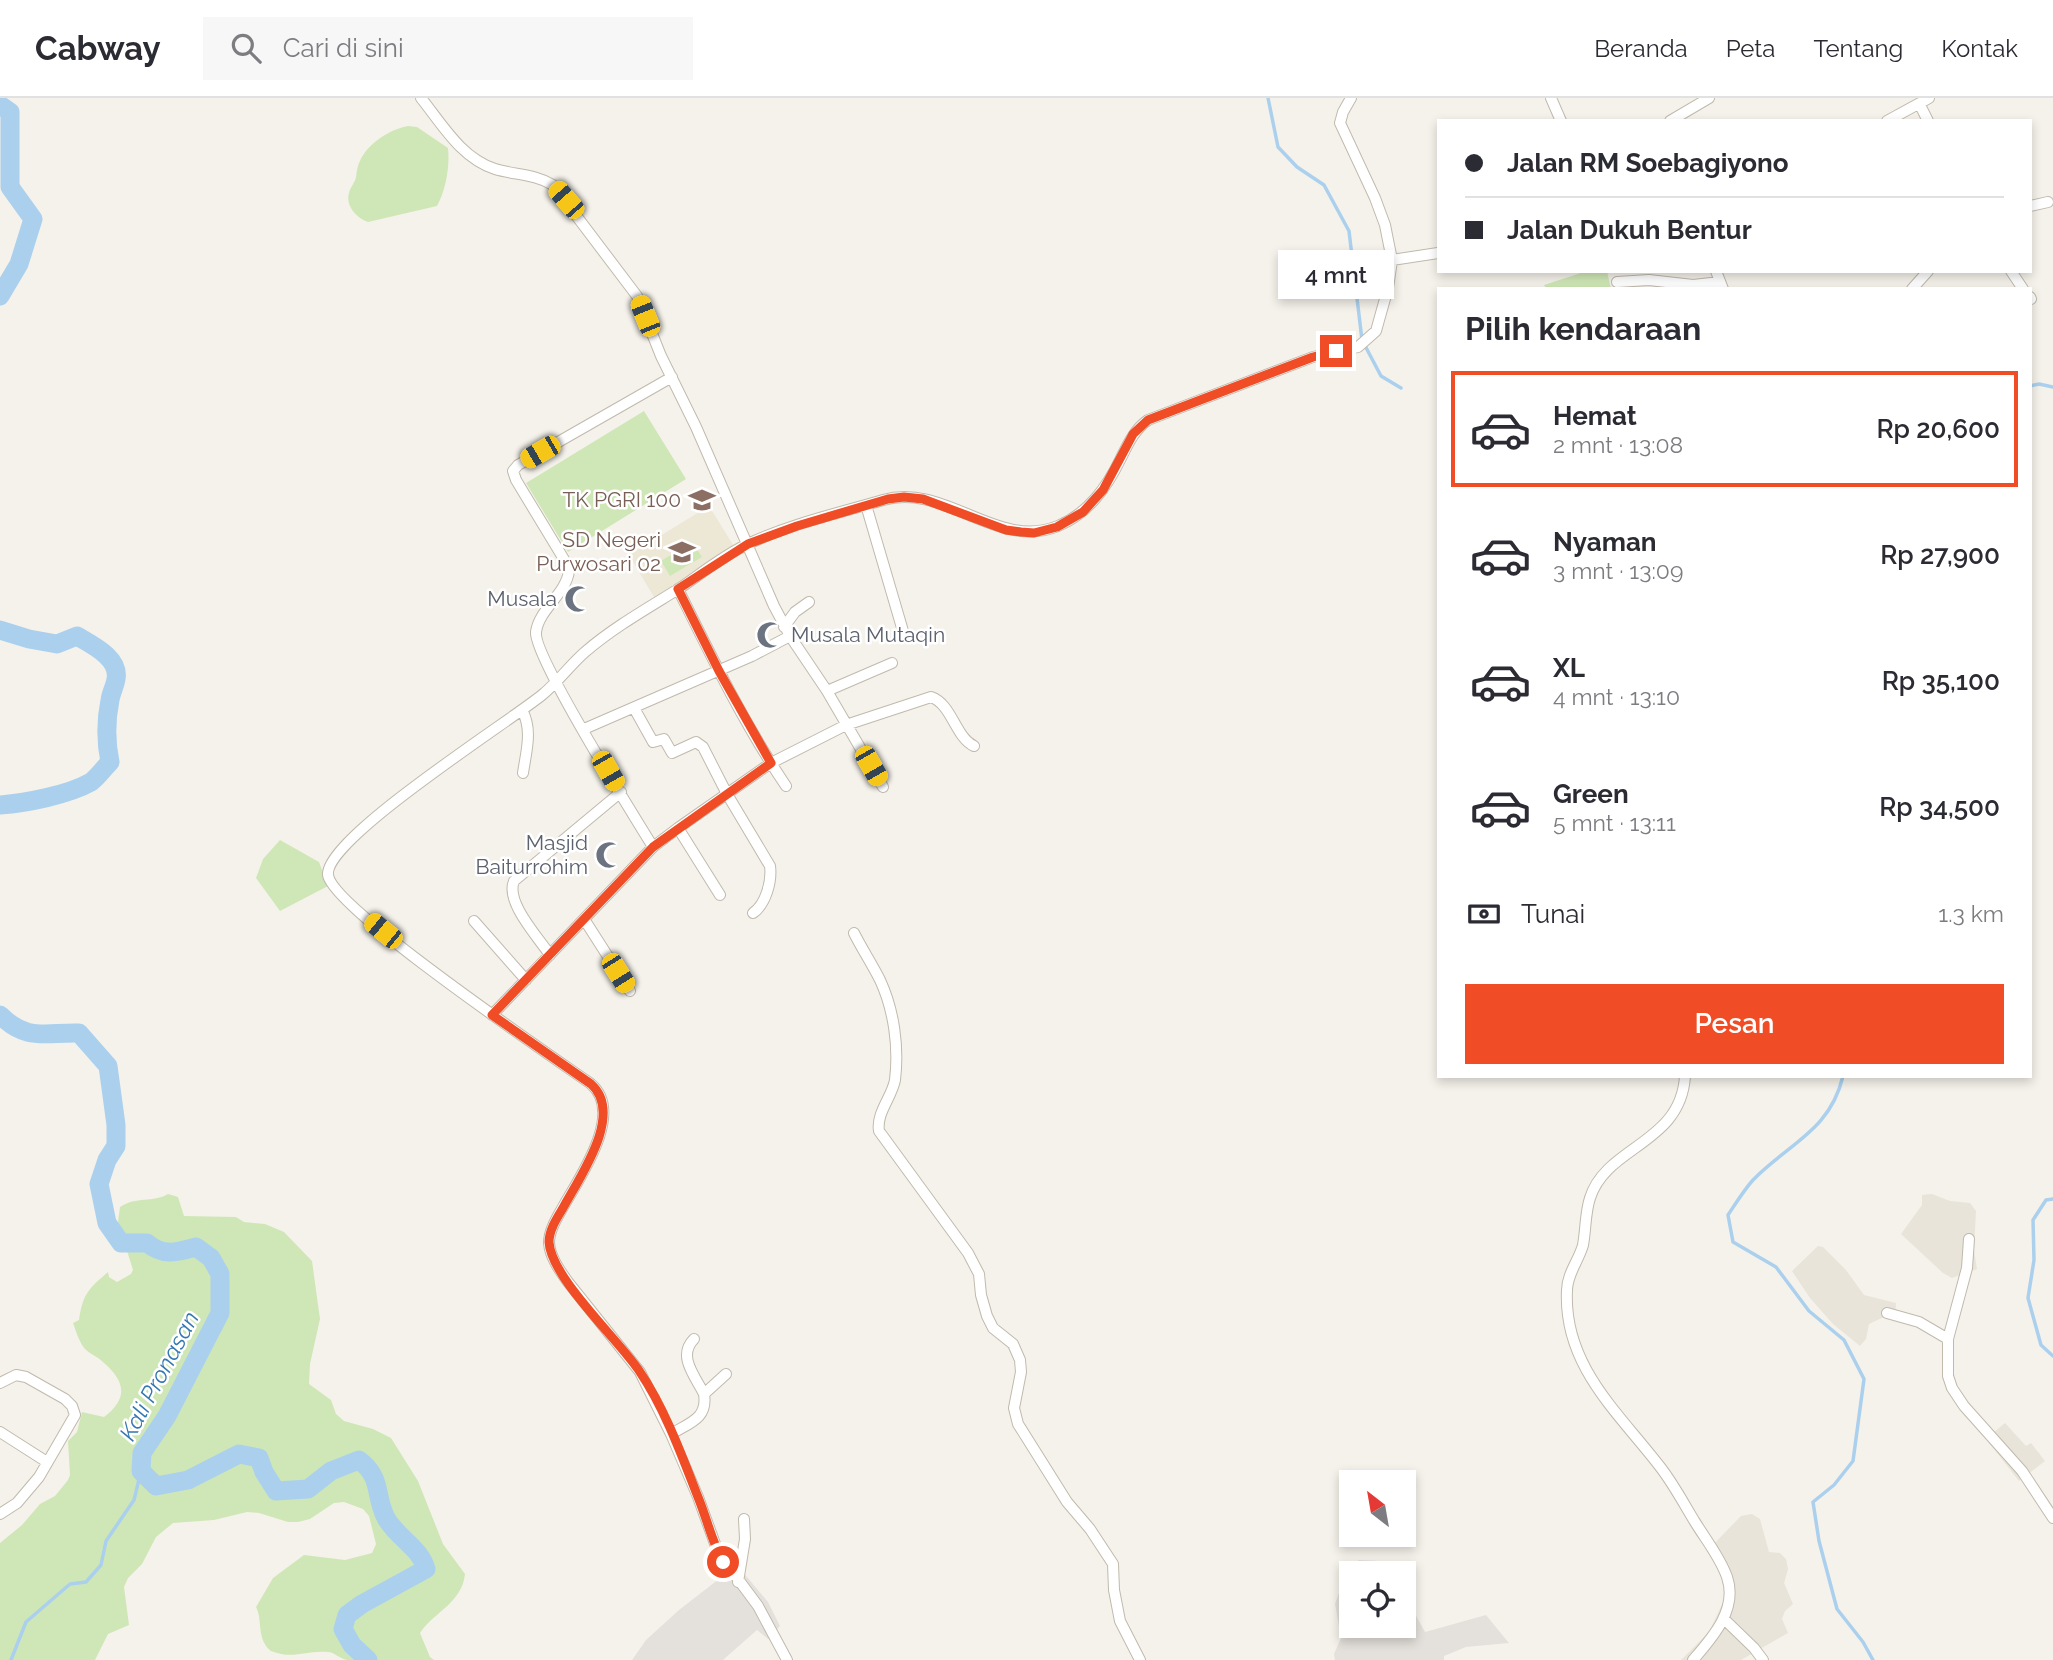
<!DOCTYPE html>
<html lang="id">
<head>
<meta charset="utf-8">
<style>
  body { margin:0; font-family:Raleway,sans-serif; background:#f7f7f7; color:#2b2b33; height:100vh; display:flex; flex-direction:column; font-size:26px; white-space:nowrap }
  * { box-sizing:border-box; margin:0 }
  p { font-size:23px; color:#7c7c81 }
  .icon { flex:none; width:38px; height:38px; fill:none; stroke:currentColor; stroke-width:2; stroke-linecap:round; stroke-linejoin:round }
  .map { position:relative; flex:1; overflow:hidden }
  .drawer { position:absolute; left:1437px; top:189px; width:595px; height:791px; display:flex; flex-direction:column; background:#fff; border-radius:0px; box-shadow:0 4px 10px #0003 }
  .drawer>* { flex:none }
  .top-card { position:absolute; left:1437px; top:21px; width:595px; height:154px; border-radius:0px; box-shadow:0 4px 10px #0003; display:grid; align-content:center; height:154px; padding:0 28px; background:#fff }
  .needle { width:46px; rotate:329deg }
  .buttons { position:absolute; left:1339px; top:1372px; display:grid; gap:14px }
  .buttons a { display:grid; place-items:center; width:77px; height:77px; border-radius:0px; background:#fff; box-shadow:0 4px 10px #0003; font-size:35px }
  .end { position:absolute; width:32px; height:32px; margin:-16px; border:9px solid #f04c26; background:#fff; box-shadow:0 0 0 4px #fff }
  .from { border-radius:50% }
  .bubble { position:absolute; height:49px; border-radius:0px; background:#fff; box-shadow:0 4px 10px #0003; font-size:23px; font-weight:600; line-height:49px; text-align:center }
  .car { position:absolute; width:21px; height:42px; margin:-21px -10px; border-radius:9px; box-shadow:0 0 5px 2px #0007; background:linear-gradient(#f5c518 24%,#345 0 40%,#f5c518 0 76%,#345 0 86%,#f5c518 0) }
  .top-card b { display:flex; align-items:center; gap:24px; height:66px; font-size:26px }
  .top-card b+b { border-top:2px solid #e1e1e2 }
  .top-card i { width:18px; height:18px; background:#2b2b33 }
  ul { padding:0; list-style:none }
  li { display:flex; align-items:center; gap:21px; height:116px; margin:0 14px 10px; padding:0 14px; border:4px solid transparent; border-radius:0px }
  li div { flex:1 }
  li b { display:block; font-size:26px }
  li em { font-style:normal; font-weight:600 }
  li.current { border-color:#f04c26 }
  li>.icon { width:63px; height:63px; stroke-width:1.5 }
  h2 { padding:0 28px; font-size:32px; line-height:84px }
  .pay { display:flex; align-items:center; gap:18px; height:77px; padding:0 28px; font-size:26px }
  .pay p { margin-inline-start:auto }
  .cta { display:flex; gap:14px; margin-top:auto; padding:14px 28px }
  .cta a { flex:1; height:80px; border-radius:0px; background:#f04c26; color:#fff; font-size:28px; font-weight:600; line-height:80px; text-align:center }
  header { display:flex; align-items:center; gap:42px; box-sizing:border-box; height:98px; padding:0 35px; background:#fff; border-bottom:2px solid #e1e1e2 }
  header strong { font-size:33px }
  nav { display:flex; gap:38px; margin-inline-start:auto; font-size:24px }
  .search { width:490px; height:63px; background:#f7f7f7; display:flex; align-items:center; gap:18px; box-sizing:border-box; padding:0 24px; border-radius:0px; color:#7c7c81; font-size:26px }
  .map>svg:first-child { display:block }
  .residential { fill:#e8e4d9 }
  .industrial { fill:#e4e1dc }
  .education { fill:#ede7d5 }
  .green { fill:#cfe7b6 }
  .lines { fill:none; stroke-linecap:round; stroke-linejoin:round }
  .stream { stroke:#abd0ee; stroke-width:3.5 }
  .river { stroke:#abd0ee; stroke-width:19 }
  .minor-casing { stroke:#c0baad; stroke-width:12 }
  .minor { stroke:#fff; stroke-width:10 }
  .route { stroke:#f04c26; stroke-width:9 }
  .labels { text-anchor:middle; stroke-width:5; stroke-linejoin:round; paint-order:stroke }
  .education-label { font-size:21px; fill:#785e54; stroke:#fff; text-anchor:end }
  .worship-label { font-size:21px; fill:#5b616d; stroke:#fff; text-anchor:end }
  .water-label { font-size:23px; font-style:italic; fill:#3578b1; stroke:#fff }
</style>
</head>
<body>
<header>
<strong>Cabway</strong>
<div class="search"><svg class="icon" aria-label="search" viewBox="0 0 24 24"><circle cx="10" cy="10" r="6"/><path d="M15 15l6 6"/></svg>Cari di sini</div>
<nav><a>Beranda</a><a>Peta</a><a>Tentang</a><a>Kontak</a></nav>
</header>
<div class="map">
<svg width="2053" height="1562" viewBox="0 0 2053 1562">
  <rect width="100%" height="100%" fill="#f5f2eb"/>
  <path class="residential" d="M1932,1096L1950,1103L1970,1105L1976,1113L1974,1152L1977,1171L1952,1180L1943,1175L1901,1136L1922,1107V1097Z
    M1818,1148L1823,1149L1846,1172L1864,1197L1896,1205L1895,1220L1884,1219L1869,1226L1866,1241L1860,1248L1833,1226L1810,1200L1792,1173Z
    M2005,1325L2026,1348L2031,1345L2045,1363L2019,1383L1986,1341Z
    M1752,1416L1760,1421L1769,1454L1780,1455L1786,1461L1788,1471L1784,1485L1793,1506L1785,1513L1782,1521L1788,1535L1741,1562H1681L1709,1534L1726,1498L1718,1468L1708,1452L1741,1418Z"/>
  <path class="industrial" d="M1359,1462L1379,1463L1391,1475H1351V1528H1404V1496L1425,1534L1486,1517L1509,1545L1466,1549L1444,1558V1562H1335L1334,1556L1341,1540L1335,1506L1348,1469Z
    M737,1467L768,1504L780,1528L768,1541L757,1532L723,1562H632L646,1542L679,1512Z"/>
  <path class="education" d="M709,408L735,450L654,499L629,457Z"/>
  <path class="green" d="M408,28L417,29L448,50C450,68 446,92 437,108L368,124C357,120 345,108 349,95C350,89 355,85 356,79C357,74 357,68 360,63C367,46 390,31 408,28Z
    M1587,173H1607L1611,191H1546L1544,187Z
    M644,313L686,381L568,454L526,385Z
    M692,444L702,459L670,478L661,463Z
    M280,742L319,764L328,788L280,813L256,780L263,761Z
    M168,1096L178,1099L184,1118L236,1119L244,1124L265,1126L284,1134L312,1163L320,1221L310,1266L309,1286L331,1302L336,1316L344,1323L373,1331L391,1340L418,1383L443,1446L465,1476C462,1505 435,1513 420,1535L430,1559L434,1562C406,1562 375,1562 347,1562C340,1561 334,1554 328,1554C305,1552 294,1562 271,1553C256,1541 263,1522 256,1509L273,1480L304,1457L345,1462L372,1455L376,1446L369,1418L363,1411L344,1404L334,1405L310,1421L298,1424H288L259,1415L247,1414L214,1422L173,1425L156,1439L142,1466L128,1480L124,1489L129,1527L108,1536L95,1562H0V1445L22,1427L40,1406L55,1398L68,1382L70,1377L68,1343L77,1334L82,1314L104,1319C129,1300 125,1283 103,1264C98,1259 90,1256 85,1251C79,1244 76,1233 73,1225L79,1222C83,1196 88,1191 108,1174L109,1179L117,1184L131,1176L133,1172L118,1124L120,1109C136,1098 153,1105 168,1096Z"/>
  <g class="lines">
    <path class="stream" d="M1268,0L1278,49L1297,69L1324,87L1349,133L1362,242L1381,278L1401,290
      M2030,288L2039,286L2053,289
      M1843,978C1830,1033 1789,1045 1753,1082C1744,1092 1736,1105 1728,1117L1733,1144L1776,1169L1809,1213L1844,1242L1864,1281L1853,1363L1834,1387L1813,1404L1819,1443L1837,1511L1863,1544L1873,1562
      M2053,1101L2046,1102L2033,1122L2034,1162L2028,1200L2041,1247L2053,1258
      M11,1562L26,1524L70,1486L86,1484L101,1467L106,1443L134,1402L141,1373"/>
    <path class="river" d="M0,7L10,14V89L33,121L19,166L0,198
      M0,532L29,541L57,546L77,538C92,547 120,560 116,581C115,588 111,595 110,602C106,622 106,645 110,664C104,670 98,679 91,684C68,697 26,705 0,707
      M0,917C27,944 45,934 79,935L108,968L116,1027V1048L107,1062L99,1086L107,1125L121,1145H147C164,1159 177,1154 196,1149L211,1160L220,1176V1215L167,1318L142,1355L141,1373L156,1388L188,1382L239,1356L259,1360L264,1374L276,1393L308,1391L331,1373L359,1362C383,1380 374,1397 386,1420C397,1440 420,1449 426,1471L362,1506L347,1517L343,1531L352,1547L368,1562"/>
    <defs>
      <path id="minor" d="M421,0C442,26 461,60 495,71C515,77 535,76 553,87L637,198L661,258L696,329L774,508L790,538L827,593L883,689
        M1551,0L1561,23
        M1920,7L1928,23
        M1670,23L1709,0
        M1887,23L1929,0
        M2030,108L2048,104
        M1392,162L1438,155
        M1716,173L1723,191
        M2011,173L2023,191
        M1617,184L1649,182L1693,187L1720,184
        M1912,191L1928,173
        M2030,199L2031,201
        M866,407L905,540
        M678,491C711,558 744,626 786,688
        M784,529L795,514L809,504
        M827,593L892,565
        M634,610L653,644L664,641L672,655L696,644L703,649L727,696L770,768C772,783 766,806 753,815
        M522,612C533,632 526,654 523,675
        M584,631L752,558L790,538
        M678,730L720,797
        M653,749C634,718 533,557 536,534C539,511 566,496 569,473L565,463L516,382L513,373L518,367L672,279
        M584,821L630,893
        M474,823L526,882
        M854,835C862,851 872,866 880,882C894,912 899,949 895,982C892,999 876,1015 879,1033L968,1155L979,1176L981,1197L987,1218L993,1230L1013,1246L1020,1262L1021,1274L1014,1310L1018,1326L1067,1404L1090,1431L1113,1466L1114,1492L1120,1523L1140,1562
        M550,857C538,839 505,804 514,783L621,694
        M492,917L653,749L678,730L771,665L846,627L931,599C952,606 955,639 974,648
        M1685,978C1681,1046 1606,1048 1590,1100C1585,1115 1586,1131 1583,1147C1579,1162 1567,1176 1567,1192C1563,1268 1619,1315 1661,1370C1674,1387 1684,1406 1695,1424C1706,1442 1720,1459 1727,1479C1738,1511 1713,1539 1693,1562
        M1969,1141L1967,1170L1948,1241V1278L1952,1290L1964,1308L2022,1373L2053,1420
        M1887,1215L1919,1224L1948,1241
        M694,1241C677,1258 695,1278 704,1296
        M0,1285L16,1277L26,1279L65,1301L72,1308L75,1317L39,1379L17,1405L0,1416
        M0,1334L47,1364
        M671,1336C689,1325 708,1321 704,1296L726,1276
        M738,1484L745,1441L744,1421
        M1724,1521L1754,1550L1763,1562
        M787,1562L758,1508L718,1454L698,1399L671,1336L640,1274L568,1184C560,1173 550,1159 549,1145C549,1132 557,1120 563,1109C580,1079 625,1015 591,986C553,959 332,810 328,777C324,741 509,624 542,597C558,584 570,567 585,554C614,529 648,510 680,490C702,475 724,457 748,446C790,426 839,415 883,402C945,384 997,453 1058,428C1089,415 1107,389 1121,360C1128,346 1134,332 1148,322L1313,259L1358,249L1376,233L1388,190L1392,162L1385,127L1375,100L1340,25L1343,14L1351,0"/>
    </defs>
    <use href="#minor" class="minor-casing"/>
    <use href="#minor" class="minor"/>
  </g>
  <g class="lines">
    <path class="route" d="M723,1464C712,1444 707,1421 698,1399C682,1358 665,1311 640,1274C619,1242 551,1180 549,1144C549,1132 557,1120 563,1110C579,1080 625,1016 591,986L492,917L653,749L771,665L719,573L678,491L748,446L797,428L888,401L904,399L923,401L1006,432L1021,434L1034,435L1057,429L1083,414L1103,392L1133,336L1148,322L1313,259L1336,253"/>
  </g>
  <defs>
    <symbol id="school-bare" viewBox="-9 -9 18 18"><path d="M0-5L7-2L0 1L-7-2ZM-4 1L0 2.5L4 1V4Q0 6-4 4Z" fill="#8d6e63" stroke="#fff" stroke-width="2.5" paint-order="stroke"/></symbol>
    <symbol id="mosque-bare" viewBox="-9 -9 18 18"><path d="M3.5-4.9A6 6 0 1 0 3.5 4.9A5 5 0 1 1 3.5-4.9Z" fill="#6b7280" stroke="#fff" stroke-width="2.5" paint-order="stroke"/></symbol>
  </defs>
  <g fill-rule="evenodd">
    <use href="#school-bare" x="683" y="383" width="38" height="38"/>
    <use href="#school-bare" x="663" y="435" width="38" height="38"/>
    <use href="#mosque-bare" x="559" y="482" width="38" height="38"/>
    <use href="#mosque-bare" x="751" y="518" width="38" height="38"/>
    <use href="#mosque-bare" x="590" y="738" width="38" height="38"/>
  </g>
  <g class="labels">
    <g class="education-label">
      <text x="681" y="409">TK PGRI 100</text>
      <text x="661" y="449">SD Negeri<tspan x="661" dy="24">Purwosari 02</tspan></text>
    </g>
    <g class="worship-label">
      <text x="557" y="508">Musala</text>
      <text x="791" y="544" text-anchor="start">Musala Mutaqin</text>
      <text x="588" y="752">Masjid<tspan x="588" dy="24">Baiturrohim</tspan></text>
    </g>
    <g class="water-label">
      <text transform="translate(159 1278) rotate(-62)" y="8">Kali Pronasan</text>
    </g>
  </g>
</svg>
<div class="buttons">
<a><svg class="needle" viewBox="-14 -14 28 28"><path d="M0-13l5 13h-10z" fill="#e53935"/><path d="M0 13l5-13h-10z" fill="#7c7c81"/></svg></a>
<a><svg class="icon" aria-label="locate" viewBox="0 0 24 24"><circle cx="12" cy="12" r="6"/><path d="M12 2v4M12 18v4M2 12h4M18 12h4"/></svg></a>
</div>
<i class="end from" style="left:723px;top:1464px"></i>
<i class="end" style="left:1336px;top:253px"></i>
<div class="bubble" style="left:1278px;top:152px;width:116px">4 mnt</div>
<i class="car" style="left:566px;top:102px;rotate:319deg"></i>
<i class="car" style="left:645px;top:218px;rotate:338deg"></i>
<i class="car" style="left:540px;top:354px;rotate:240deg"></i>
<i class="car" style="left:871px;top:668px;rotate:150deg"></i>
<i class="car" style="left:608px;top:673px;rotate:150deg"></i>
<i class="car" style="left:383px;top:833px;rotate:309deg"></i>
<i class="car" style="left:618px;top:875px;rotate:148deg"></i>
<div class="top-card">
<b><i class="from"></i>Jalan RM Soebagiyono</b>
<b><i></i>Jalan Dukuh Bentur</b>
</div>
<section class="drawer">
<h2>Pilih kendaraan</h2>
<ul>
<li class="current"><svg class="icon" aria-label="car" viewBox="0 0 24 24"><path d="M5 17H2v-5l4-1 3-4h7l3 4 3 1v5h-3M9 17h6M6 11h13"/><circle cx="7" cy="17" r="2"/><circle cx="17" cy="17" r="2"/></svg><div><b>Hemat</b><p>2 mnt · 13:08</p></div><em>Rp 20,600</em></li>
<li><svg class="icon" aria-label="car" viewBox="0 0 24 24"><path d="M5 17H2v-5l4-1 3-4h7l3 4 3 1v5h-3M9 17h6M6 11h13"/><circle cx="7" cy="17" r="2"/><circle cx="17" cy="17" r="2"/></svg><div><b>Nyaman</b><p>3 mnt · 13:09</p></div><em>Rp 27,900</em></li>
<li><svg class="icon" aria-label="car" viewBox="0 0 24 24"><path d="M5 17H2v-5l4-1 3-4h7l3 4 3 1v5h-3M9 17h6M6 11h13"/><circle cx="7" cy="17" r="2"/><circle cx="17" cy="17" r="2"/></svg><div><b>XL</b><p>4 mnt · 13:10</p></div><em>Rp 35,100</em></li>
<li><svg class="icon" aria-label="car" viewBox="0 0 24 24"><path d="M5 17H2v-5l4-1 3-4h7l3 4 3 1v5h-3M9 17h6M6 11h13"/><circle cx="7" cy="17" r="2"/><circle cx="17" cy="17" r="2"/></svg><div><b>Green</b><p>5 mnt · 13:11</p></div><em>Rp 34,500</em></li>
</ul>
<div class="pay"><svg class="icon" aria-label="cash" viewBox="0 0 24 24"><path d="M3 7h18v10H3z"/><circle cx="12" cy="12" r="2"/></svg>Tunai<p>1.3 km</p></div>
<div class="cta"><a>Pesan</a></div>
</section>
</div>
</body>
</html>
